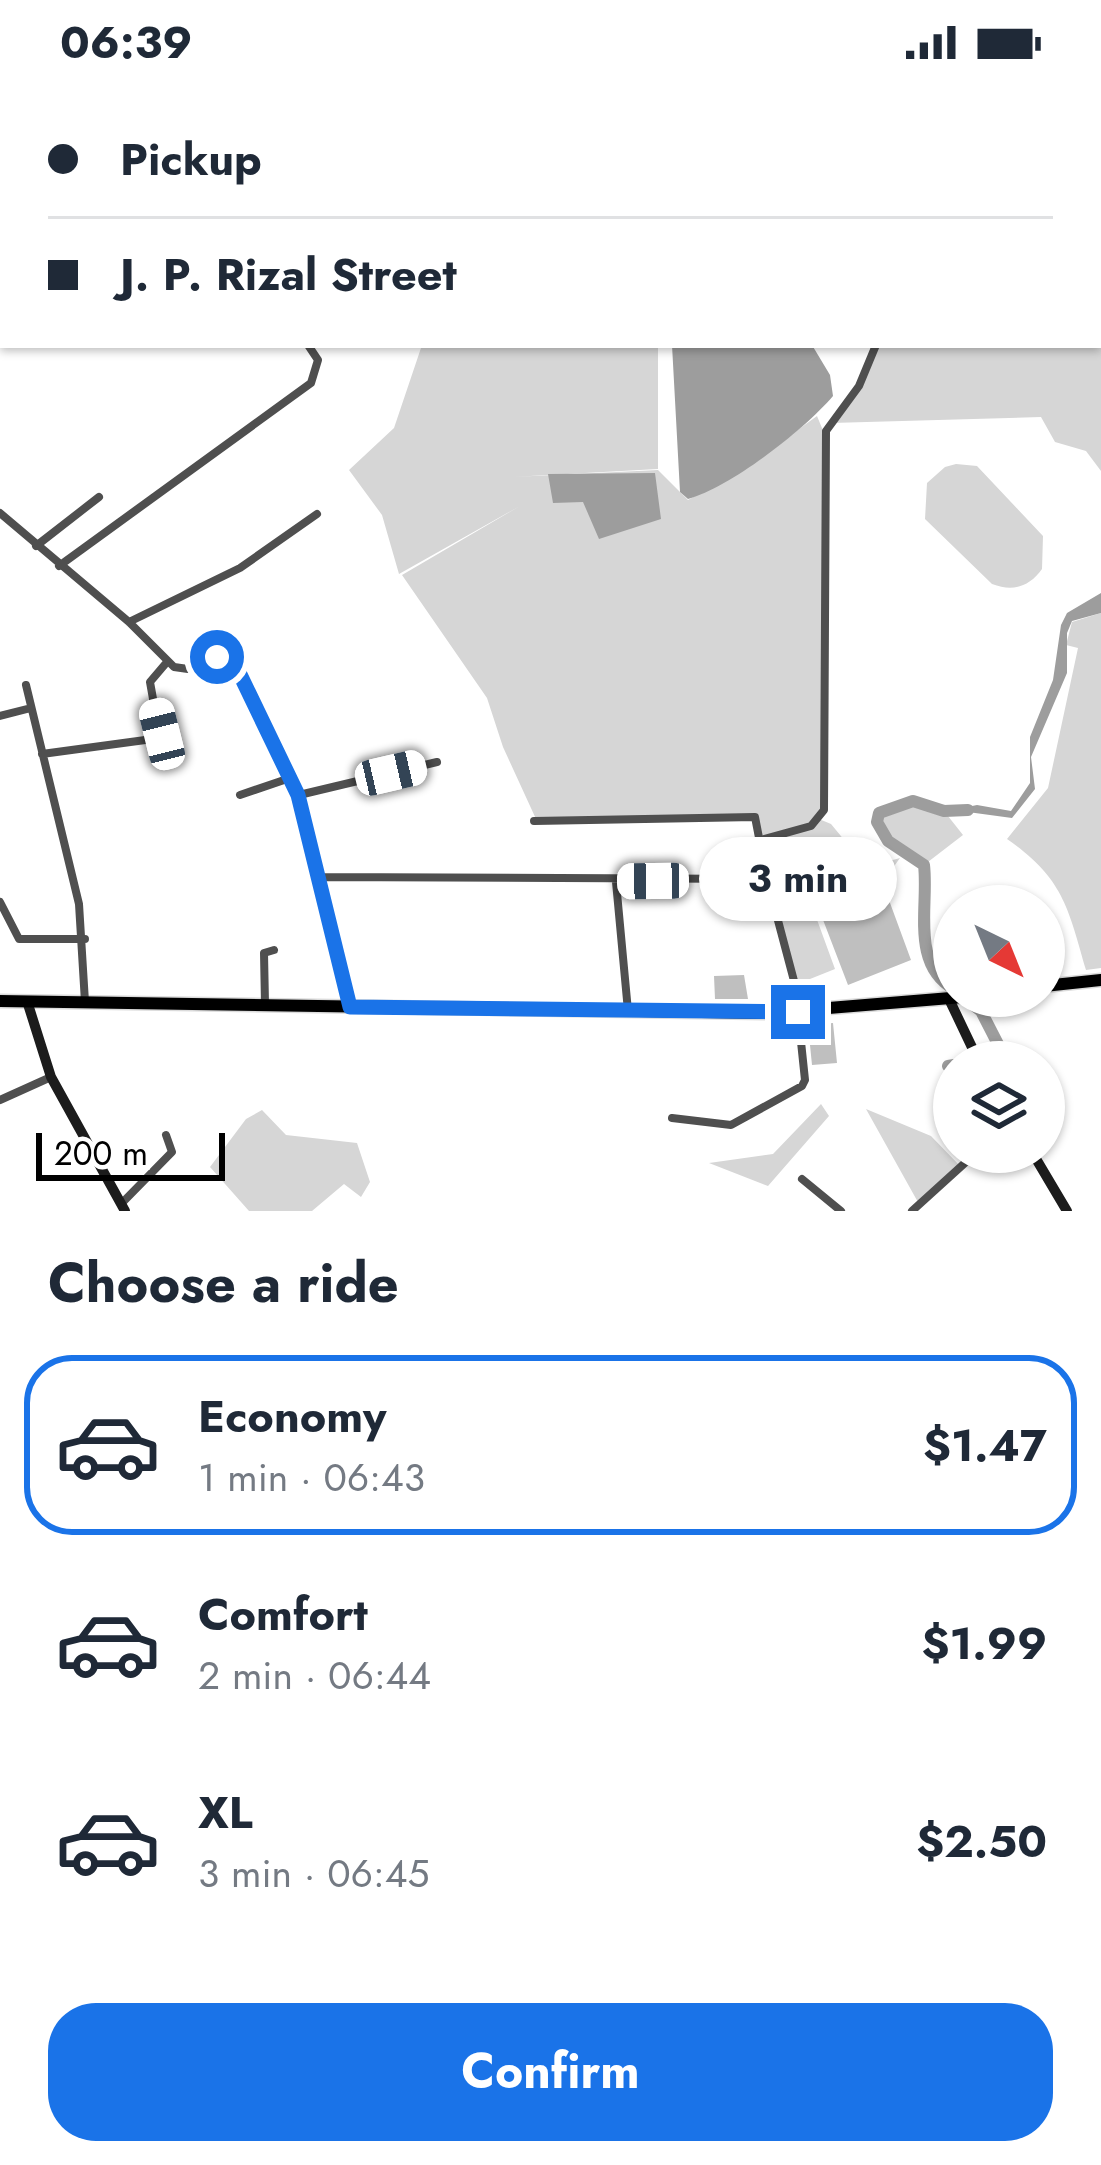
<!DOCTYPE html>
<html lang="en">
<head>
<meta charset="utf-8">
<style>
  body { margin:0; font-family:Jost,sans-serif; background:#f2f2f3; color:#1f2937; height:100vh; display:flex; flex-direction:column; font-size:45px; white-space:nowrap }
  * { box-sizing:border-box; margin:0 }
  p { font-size:39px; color:#747a83 }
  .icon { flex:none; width:66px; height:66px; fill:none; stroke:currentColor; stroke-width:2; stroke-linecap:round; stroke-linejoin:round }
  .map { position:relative; height:1127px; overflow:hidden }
  .drawer { display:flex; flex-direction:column; background:#fff; flex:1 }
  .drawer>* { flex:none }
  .guide { position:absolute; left:0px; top:0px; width:1101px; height:264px; box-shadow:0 3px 9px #0004; display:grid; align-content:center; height:264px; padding:0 48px; background:#fff }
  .needle { width:78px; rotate:137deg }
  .tools { position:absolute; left:933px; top:801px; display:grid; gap:24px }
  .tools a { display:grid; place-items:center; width:132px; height:132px; border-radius:50%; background:#fff; box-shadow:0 3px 9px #0004; font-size:60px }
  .scale { position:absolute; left:36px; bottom:30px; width:189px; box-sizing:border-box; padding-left:12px; border:6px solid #000; border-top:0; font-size:33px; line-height:42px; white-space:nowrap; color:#000; -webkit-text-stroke:9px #fff; paint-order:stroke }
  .end { position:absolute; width:54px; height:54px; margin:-27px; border:15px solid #1a73e8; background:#fff; box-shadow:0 0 0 6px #fff }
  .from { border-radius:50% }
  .bubble { position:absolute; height:84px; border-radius:42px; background:#fff; box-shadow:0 3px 9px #0004; font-size:39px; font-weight:700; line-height:84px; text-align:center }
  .car { position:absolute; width:36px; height:72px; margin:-36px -18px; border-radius:15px; box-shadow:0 0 9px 3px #0007; background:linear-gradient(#fff 24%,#345 0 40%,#fff 0 76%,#345 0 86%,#fff 0) }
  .guide b { display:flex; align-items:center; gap:42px; height:114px; font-size:45px }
  .guide b+b { border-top:3px solid #e0e1e3 }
  .guide i { width:30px; height:30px; background:#1f2937 }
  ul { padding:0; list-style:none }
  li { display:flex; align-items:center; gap:36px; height:180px; margin:0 24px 18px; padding:0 24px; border:6px solid transparent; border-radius:48px }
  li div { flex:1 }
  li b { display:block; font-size:45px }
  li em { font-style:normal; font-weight:700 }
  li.selected { border-color:#1a73e8 }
  li>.icon { width:108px; height:108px; stroke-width:1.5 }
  h2 { padding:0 48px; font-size:54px; line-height:144px }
  .cta { display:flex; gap:24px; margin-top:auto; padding:24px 48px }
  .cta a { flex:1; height:138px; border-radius:48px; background:#1a73e8; color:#fff; font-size:48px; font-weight:700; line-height:138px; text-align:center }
  .status { display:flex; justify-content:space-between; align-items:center; height:84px; padding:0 60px; background:#fff; direction:ltr }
  .status svg { height:33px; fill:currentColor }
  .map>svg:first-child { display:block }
  .green { fill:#d6d6d6 }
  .water { fill:#9d9d9d }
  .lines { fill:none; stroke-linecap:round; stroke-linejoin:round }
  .river { stroke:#9d9d9d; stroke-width:12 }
  .building { fill:#bfbfbf }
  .primary-casing { stroke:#dbdbdb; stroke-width:15 }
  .street { stroke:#4f4f4f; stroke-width:8 }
  .secondary { stroke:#1c1c1c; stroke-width:10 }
  .primary { stroke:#000; stroke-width:12 }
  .route { stroke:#1a73e8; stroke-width:15 }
</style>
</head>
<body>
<div class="status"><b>06:39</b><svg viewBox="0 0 49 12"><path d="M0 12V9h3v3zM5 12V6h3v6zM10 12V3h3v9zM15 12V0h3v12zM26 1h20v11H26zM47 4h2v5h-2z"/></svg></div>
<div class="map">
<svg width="1101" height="1127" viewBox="0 0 1101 1127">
  <rect width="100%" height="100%" fill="#fff"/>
  <path class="green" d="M1001,0H1101V387L1086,367L1055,358L1041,333L831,339L859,302L876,261H1098V3Z
    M422,261H658V385L512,393L658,386L688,416L748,382L817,332L824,349L822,723L809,739L760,754L754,731L536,735L503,663L487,614L402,491L520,422L399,490L382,431L349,386L394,344Z
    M956,380L977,382L1043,452L1042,485C1029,503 1013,508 992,500L925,435L927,399L945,383Z
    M1101,529V884L1086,886C1068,823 1063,794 1007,755L1048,704L1078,564L1066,561L1072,538Z
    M913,717L944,727L963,751L924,781L888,757L877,738L879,729Z
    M819,735L831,740L850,763L882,779L900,774L887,792L812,822L835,885L795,901L761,756Z
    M821,1020L829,1032L768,1102L709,1079L773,1070Z
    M866,1025L931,1052L961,1083L919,1120Z
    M262,1026L286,1051L357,1059L370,1098L361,1113L344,1100L312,1127H249L210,1083L246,1035Z"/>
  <path class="water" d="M672,261H812L830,291L833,312C804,346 731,403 688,415L680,408Z
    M655,389L661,435L599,455L583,418L553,419L548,390Z
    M1101,509V529L1072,537L1067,549V589L1031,673L1035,705L1012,734L953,726L977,721L1011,727L1030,699V653L1053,596L1061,541L1067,529Z"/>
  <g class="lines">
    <path class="river" d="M954,905C910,880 929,822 924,781L888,757L877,738L879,729L913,717L944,727L968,726
      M962,912L981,927L1000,964L982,975
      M948,982L954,981"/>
  </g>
  <path class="building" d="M886,808L911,876L848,901L820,828L869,809L871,813Z
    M744,891L748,915H715L714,892Z
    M833,939L837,979L812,981L808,941Z"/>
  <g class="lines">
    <defs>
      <path id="primary" d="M1044,902L1101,896
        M0,917L768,929L975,912"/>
    </defs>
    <use href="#primary" class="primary-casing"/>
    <path class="street" d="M854,0L855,3
      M1015,3V0
      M0,429L129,538L174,583L188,585L217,573L234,576L298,711L317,793
      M36,462L99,413
      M59,482L311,299L318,276L308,261
      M129,538L240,484L317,430
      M26,601L79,820L85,918
      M0,632L31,624
      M42,670L160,654L150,598L167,578
      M240,711L290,694
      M299,711L437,678
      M534,737L755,733L767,795L802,927
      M761,756L811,742L824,726L826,347L859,302L876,261
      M616,798L628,927
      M0,818L19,855H85
      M265,920L264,869L274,866
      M349,921L317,793L767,795
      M0,1016L51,993
      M672,1034L731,1041L802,1002L805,996L798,929
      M802,1095L841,1127
      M121,1120L172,1068L166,1051
      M912,1127L977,1068"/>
    <path class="secondary" d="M949,915L979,978
      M27,917L51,993L125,1127
      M1032,1068L1067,1127"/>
    <use href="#primary" class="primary"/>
  </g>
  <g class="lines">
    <path class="route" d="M217,573L233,576L298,711L350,923L798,928"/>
  </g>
</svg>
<div class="tools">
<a><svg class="needle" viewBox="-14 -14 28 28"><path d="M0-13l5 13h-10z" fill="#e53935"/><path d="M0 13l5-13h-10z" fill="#747a83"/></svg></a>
<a><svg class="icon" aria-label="layers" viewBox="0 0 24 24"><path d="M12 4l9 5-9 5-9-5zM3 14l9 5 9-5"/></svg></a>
</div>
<div class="scale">200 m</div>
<i class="end from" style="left:217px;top:573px"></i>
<i class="end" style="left:798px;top:928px"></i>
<div class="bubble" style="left:699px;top:753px;width:198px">3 min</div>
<i class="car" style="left:162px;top:650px;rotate:346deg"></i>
<i class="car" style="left:391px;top:689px;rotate:77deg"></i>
<i class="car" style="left:653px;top:797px;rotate:269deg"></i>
<div class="guide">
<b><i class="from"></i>Pickup</b>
<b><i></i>J. P. Rizal Street</b>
</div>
</div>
<section class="drawer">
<h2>Choose a ride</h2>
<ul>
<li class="selected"><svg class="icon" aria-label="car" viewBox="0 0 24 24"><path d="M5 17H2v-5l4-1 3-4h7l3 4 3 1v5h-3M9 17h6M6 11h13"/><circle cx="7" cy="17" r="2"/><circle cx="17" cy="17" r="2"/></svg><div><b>Economy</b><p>1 min · 06:43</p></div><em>$1.47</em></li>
<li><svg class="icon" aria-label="car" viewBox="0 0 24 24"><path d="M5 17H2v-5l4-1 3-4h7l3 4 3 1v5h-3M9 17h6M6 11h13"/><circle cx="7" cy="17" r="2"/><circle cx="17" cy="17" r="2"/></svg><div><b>Comfort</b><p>2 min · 06:44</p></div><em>$1.99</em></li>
<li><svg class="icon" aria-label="car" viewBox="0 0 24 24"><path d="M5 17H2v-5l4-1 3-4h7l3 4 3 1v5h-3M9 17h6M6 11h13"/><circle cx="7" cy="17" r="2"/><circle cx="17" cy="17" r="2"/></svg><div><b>XL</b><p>3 min · 06:45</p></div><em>$2.50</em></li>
</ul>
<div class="cta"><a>Confirm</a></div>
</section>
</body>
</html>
